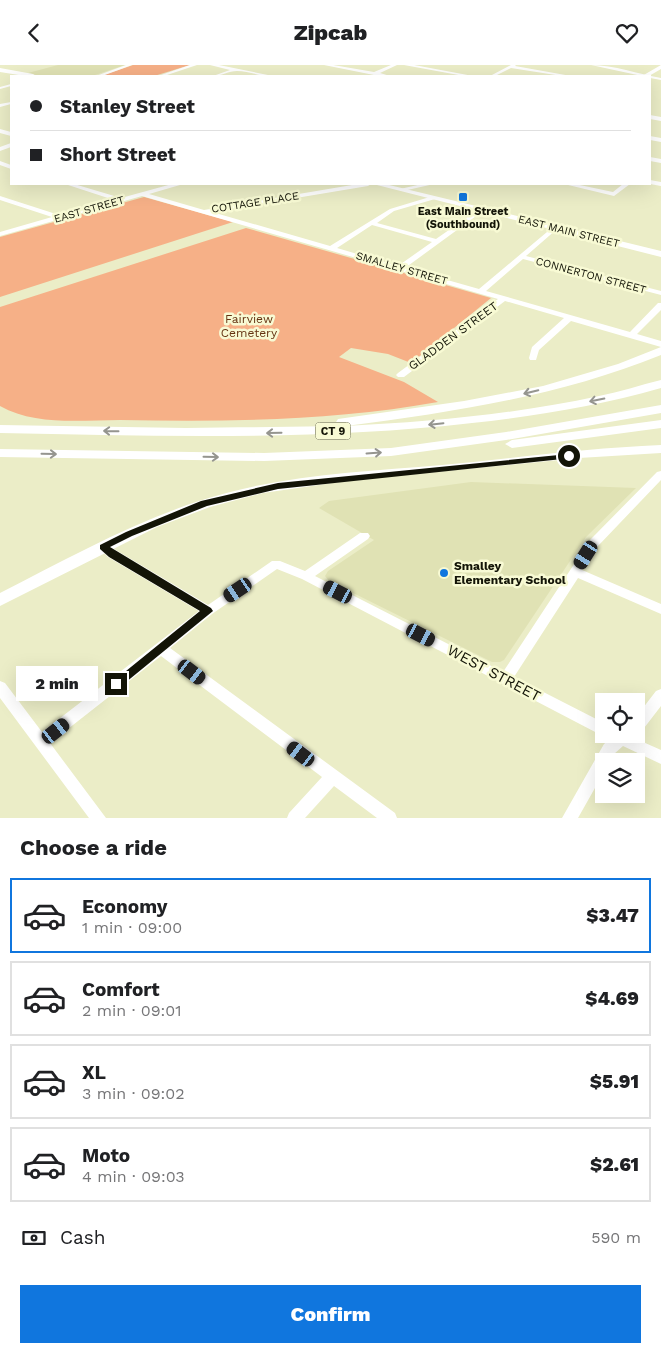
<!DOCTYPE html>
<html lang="en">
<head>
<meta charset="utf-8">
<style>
  body { margin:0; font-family:"Work Sans",sans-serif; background:#f2f2f2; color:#202124; height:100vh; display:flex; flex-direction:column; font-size:19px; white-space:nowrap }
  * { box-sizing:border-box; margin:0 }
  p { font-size:16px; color:#757577 }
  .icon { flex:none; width:28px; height:28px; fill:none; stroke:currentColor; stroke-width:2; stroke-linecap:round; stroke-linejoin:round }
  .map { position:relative; height:753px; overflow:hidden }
  .sheet { display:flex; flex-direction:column; background:#fff; flex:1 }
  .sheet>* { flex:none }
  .banner { position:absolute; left:10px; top:10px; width:641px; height:110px; border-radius:0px; box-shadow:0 5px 20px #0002; display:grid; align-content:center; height:110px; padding:0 20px; background:#fff }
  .fabs { position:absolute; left:595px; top:628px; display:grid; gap:10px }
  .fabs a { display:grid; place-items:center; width:50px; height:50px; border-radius:0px; background:#fff; box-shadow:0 5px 20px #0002; font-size:25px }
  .end { position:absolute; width:22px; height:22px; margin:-11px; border:6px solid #131407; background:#fff; box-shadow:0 0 0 2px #fff }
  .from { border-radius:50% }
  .bubble { position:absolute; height:35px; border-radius:0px; background:#fff; box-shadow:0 5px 20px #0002; font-size:16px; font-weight:800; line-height:35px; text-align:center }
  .car { position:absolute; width:15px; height:30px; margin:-15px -8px; border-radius:6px; box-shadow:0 0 4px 1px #0007; background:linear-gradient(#222 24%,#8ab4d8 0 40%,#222 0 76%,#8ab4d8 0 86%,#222 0) }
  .banner b { display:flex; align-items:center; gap:18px; height:48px; font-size:19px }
  .banner b+b { border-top:1px solid #e0e0e0 }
  .banner i { width:12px; height:12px; background:#202124 }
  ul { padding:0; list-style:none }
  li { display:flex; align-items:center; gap:15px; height:75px; margin:0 10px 8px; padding:0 10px; border:2px solid #e0e0e0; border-radius:0px }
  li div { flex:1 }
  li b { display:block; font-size:19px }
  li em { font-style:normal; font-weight:800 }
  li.active { border-color:#1076de }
  li>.icon { width:45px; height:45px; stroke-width:1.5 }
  h2 { padding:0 20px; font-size:22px; line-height:60px }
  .pay { display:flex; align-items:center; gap:12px; height:55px; padding:0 20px; font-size:19px }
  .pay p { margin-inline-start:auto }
  .action { display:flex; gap:10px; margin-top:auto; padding:10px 20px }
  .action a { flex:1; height:58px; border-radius:0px; background:#1076de; color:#fff; font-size:20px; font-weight:800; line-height:58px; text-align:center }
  header { display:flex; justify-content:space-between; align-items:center; height:65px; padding:0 20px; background:#fff; font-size:22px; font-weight:800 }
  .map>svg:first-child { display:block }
  .built { fill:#e0e2b4 }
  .green { fill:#f6b087 }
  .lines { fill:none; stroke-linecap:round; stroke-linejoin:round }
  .minor { fill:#fff; fill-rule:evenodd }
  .major { fill:#fff; fill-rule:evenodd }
  .highway { fill:#fff; fill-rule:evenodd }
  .oneway { stroke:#95958f }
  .route { fill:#131407 }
  .poi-dot { fill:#1076de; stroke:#f8fad4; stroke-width:2 }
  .labels { text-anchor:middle; stroke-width:5; stroke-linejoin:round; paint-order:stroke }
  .far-street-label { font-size:11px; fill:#131407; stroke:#f8fad4 }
  .far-poi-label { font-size:11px; font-weight:bold; fill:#131407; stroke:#f8fad4 }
  .shield { fill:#f8fad4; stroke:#585944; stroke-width:1 }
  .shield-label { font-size:11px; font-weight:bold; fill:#131407 }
  .park-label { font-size:12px; fill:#653312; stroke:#f8fad4 }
  .street-label { font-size:12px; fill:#131407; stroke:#f8fad4 }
  .poi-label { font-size:12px; font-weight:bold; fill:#131407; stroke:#f8fad4; text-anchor:start }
  .near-street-label { font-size:15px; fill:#131407; stroke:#f8fad4 }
</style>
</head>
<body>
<header><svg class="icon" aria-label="back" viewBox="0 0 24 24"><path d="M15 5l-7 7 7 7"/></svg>Zipcab<svg class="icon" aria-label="heart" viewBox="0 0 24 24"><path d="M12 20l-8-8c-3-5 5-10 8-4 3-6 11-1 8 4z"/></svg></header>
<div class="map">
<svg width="661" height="753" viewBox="0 0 661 753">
  <rect width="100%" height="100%" fill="#ebedc7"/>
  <path class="built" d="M58,0H125L92,11H40L28,8Z
    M471,417L636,423L586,472L504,595L500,597H492L329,516L325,511L328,506L374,475L319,443L329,436Z"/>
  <path class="green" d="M133,0H190L154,11H101Z
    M144,132L233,157L0,232V172Z
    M246,163L491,233L411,298L388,289L351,283L339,292L404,317L438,337C333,356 226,357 120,355C81,355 35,361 0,341V242Z"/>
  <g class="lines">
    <path class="minor" d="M126,0H132L102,11H96Z
      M190,0H197L164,11H158Z
      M210,0H219L273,11C261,12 249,6 237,6C229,6 221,11 213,11L230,5Z
      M324,0H333L374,7L391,0H397L380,8L390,11L374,10Z
      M404,0H414L473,11H464Z
      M511,0H516L515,1L571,11H562L511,3L495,11H490Z
      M591,0C614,0 638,9 661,13V15L650,13V11H642Z
      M11,19V21L0,24V22Z
      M11,37V39L0,42V39Z
      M650,50L661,52V56L650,54Z
      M0,64L11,67V71L0,68Z
      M650,71L661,73V77L650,75Z
      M11,78V82L0,86V82Z
      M650,92L661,94V98L650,96Z
      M0,96L11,100V104L0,100Z
      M650,115L661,117V121L650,119Z
      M65,119H74L121,133L172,119H181L180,120L149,129L204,145L358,119H371L368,121L212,147L330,181L390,144L433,131L435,132V134L394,146L377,158L436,174L479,144H483V146L405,203L479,224L553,162H557V164L526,191L661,226V230L523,194L486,226L630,267L658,238H661V245L637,269L661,276V282L571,256L539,285L536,295H530L529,293L532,282L564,253L505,236L404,312H398L396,310L398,308L498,234L142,131L0,171V167L52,152L0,135V131L59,150L114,135ZM372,160L432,177L398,201L337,183Z
      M422,119H434L403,126L400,124Z
      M564,119H575L613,127L623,119H630L614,131Z
      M661,406V415L598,481L582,505L661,539V549L578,513L514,612L604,658V669H636V652L656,626L661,624V641L641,667L635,669L634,673L661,685V699L623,681L614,689L610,696H604V707L578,753H562L604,679L609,675L605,671L599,669L302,514L277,504L212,549L170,583L395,748L397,753H377L334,721L305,753H287L289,748L322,712L161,591L50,678L106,753H89L0,633V616L5,618L42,667L199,546L108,492L98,482L100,479L104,478L208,540L272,496H280L305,506L360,468H368L370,471L368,474L315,511L503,607L590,475L657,407Z"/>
    <path class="major" d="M661,0V4L649,11H642Z
      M0,3L33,9L36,11H25L0,7Z
      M373,119H385L661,186V192Z
      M661,380V388L579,393L353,415L263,428L210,442L157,462L0,541V528C65,495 129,459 199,436C278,410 360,407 442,400C515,393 588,383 661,380Z"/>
    <path class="highway" d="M661,282V290C560,331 454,347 346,361C430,357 516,349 599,331C620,327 640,320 661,315V323C599,341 536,351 472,358C315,376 157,371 0,368V360L186,363L342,361L336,357L338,354L464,336L543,321L618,299Z
      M661,340V348L506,375L391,391L264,396L0,392V384L264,388L391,383L506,367Z
      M661,355V363L512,383L505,379L512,375Z"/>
  </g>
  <defs><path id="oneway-shaft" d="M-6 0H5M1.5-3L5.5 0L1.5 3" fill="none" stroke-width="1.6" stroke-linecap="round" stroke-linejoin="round" transform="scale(1.25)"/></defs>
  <g class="oneway">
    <use href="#oneway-shaft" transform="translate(531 327) rotate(167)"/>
    <use href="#oneway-shaft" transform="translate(597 335) rotate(169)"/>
    <use href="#oneway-shaft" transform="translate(436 359) rotate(174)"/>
    <use href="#oneway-shaft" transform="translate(111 366) rotate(-179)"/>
    <use href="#oneway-shaft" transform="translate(274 368) rotate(179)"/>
    <use href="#oneway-shaft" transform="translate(374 388) rotate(-4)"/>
    <use href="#oneway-shaft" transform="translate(49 389) rotate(1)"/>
    <use href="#oneway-shaft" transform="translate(211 392) rotate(1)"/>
  </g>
  <path class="route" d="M569,389L573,391L572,393L278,424L207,441L132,471L110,482L211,543L213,546L120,622L116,623L110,619L200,546L109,492L100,484V480L126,467L201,436L278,418Z"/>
  <g class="poi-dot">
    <rect x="458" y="127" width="10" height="10" rx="2.5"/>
    <circle cx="444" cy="508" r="5"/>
  </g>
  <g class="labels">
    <g class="far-street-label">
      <text transform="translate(255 137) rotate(-9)" y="4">COTTAGE PLACE</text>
      <text transform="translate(89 144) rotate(-16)" y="4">EAST STREET</text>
      <text transform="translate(569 166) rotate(14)" y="4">EAST MAIN STREET</text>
      <text transform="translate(402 203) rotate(16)" y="4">SMALLEY STREET</text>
      <text transform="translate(591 210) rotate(15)" y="4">CONNERTON STREET</text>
    </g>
    <g class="far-poi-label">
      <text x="463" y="150">East Main Street<tspan x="463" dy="13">(Southbound)</tspan></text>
    </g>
    <rect class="shield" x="315.5" y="357.5" width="35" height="17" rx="4"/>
    <g class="shield-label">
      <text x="333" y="370">CT 9</text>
    </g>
    <g class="park-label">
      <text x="249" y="258">Fairview<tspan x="249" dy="14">Cemetery</tspan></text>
    </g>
    <g class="street-label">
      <text transform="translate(453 271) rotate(-36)" y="4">GLADDEN STREET</text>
    </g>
    <g class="poi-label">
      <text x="454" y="505">Smalley<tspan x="454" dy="14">Elementary School</tspan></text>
    </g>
    <g class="near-street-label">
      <text transform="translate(494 608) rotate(28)" y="5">WEST STREET</text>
    </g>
  </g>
</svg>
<div class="fabs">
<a><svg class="icon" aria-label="locate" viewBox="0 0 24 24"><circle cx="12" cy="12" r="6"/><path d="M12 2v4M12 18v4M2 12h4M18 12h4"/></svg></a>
<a><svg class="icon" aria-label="layers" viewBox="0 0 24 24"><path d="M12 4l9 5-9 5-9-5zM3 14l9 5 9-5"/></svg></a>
</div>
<i class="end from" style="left:569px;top:391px"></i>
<i class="end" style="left:116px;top:619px"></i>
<div class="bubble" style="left:16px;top:601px;width:82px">2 min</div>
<i class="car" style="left:586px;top:490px;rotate:212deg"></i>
<i class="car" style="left:238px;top:525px;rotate:236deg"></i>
<i class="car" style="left:338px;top:527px;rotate:297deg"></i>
<i class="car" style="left:421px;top:570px;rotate:117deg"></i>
<i class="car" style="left:192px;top:607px;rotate:127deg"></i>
<i class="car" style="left:56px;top:666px;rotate:52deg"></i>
<i class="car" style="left:301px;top:689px;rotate:307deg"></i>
<div class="banner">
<b><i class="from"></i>Stanley Street</b>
<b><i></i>Short Street</b>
</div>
</div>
<section class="sheet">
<h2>Choose a ride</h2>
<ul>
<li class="active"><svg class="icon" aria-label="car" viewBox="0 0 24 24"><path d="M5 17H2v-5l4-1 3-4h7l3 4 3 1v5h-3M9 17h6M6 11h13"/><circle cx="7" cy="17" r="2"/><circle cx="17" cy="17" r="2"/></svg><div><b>Economy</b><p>1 min · 09:00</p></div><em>$3.47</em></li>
<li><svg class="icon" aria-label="car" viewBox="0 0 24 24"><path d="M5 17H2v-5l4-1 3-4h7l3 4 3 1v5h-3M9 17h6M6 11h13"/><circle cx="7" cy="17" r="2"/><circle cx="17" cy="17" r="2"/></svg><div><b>Comfort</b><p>2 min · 09:01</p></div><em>$4.69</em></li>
<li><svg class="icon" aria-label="car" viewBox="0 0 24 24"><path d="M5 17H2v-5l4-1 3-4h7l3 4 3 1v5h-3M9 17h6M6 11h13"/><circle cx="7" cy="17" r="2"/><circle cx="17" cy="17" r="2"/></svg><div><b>XL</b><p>3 min · 09:02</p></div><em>$5.91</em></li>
<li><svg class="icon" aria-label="car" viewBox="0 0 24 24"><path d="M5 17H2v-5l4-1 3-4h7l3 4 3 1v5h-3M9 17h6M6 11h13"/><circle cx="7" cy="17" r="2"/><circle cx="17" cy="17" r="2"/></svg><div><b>Moto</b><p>4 min · 09:03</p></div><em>$2.61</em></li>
</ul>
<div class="pay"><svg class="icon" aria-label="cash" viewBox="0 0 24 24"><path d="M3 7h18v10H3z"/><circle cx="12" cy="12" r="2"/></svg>Cash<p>590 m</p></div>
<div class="action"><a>Confirm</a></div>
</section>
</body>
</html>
